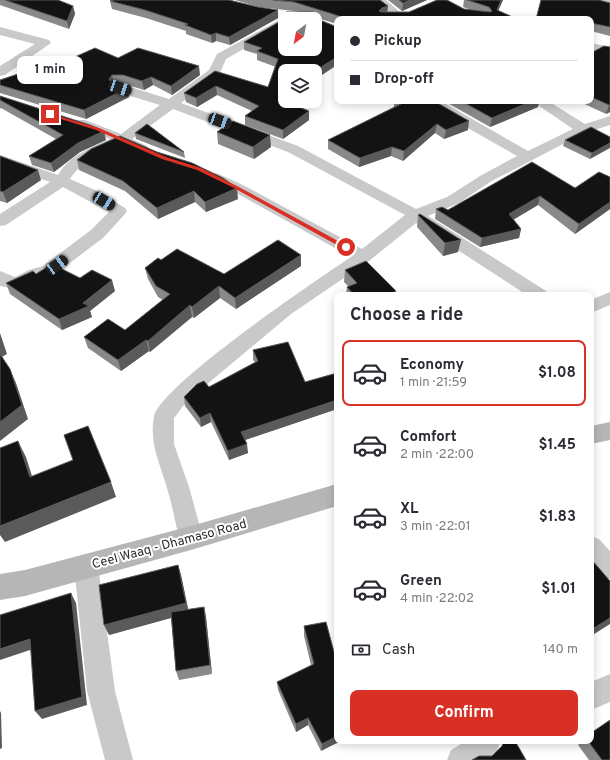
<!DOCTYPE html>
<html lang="en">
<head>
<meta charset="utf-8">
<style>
  body { margin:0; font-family:Overpass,sans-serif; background:#f7f7f7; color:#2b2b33; height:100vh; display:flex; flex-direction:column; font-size:15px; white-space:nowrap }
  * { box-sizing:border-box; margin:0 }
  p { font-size:13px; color:#7c7c81 }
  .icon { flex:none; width:22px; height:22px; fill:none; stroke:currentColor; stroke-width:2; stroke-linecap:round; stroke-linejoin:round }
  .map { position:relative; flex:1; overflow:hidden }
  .details { position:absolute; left:334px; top:292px; width:260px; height:452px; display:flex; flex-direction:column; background:#fff; border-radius:8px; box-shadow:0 2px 10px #0003 }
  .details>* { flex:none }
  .top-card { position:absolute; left:334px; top:16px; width:260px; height:88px; border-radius:8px; box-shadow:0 2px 10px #0003; display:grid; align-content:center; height:88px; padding:0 16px; background:#fff }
  .needle { width:26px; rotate:212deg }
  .buttons { position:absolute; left:278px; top:12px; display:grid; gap:8px }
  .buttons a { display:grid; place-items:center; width:44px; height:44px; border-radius:8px; background:#fff; box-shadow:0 2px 10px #0003; font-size:20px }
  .end { position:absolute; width:18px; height:18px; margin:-9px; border:5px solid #d93025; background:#fff; box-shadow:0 0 0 2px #fff }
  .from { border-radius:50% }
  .bubble { position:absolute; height:28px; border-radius:8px; background:#fff; box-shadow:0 2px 10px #0003; font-size:13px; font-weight:700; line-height:28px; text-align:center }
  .car { position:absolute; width:12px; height:24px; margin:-12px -6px; border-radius:5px; box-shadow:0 0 3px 1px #0007; background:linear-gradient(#222 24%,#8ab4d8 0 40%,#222 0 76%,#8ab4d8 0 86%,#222 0) }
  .top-card b { display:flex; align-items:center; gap:14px; height:38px; font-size:15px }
  .top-card b+b { border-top:1px solid #e1e1e2 }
  .top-card i { width:10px; height:10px; background:#2b2b33 }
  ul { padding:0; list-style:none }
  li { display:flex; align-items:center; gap:12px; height:66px; margin:0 8px 6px; padding:0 8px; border:2px solid transparent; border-radius:8px }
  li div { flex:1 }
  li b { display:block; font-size:15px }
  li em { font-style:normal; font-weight:700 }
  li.current { border-color:#d93025 }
  li>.icon { width:36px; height:36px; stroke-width:1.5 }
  h2 { padding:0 16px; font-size:18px; line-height:48px }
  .pay { display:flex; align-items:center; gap:10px; height:44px; padding:0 16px; font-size:15px }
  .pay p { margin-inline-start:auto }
  .action { display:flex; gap:8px; margin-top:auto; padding:8px 16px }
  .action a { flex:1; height:46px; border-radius:8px; background:#d93025; color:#fff; font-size:16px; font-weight:700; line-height:46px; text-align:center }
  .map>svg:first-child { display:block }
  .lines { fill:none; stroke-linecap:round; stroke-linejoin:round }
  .minor { fill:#c9c9c9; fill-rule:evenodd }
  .secondary { fill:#b6b6b6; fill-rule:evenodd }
  .wall { fill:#898989 }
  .shaded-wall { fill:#5a5a5a }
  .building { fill:#131313; stroke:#5a5a5a; fill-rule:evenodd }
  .route { fill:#d93025 }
  .labels { text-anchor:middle; stroke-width:4; stroke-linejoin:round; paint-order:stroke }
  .street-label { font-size:13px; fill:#2c2c2c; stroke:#fff }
</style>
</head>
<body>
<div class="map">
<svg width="610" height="760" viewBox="0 0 610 760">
  <rect width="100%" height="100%" fill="#fff"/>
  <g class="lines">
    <path class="minor" d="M373,0H386L408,19H395Z
      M585,0H610V5L591,3Z
      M285,17L290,19H285V25L226,59L219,75L181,103L298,146L416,209L447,197L480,176L517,156L426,104L424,101H441L528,151L573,129L532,101H548L585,124L610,116V125L588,132L563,144L490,182L459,203L428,216L546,291L549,295H527L416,223L369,261L291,314L187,401L174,418V444L189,487L203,538L199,545L191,549L183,545L179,538C175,521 172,504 167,488C160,463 149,444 154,417C159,386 318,279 351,257L231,190L206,179L203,176L206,173H216L241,184L362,249L405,215L288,152L173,109L132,139L147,146L149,149L147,152H137L122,145C102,154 82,160 70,179L97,191L125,208L127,211L125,214L103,238L55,274L41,278L32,284L15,289L0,286V271L15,277L29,270L43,266L91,230L109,212L63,187L6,225L0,226V214L50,182L0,164V155L58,175C70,155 90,148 110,139L75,126L73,123L75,120H85L121,134L160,105L114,91L112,88L114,85H124L169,99L209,70L217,54Z
      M0,27L49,40L51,43L5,75L0,76V66L35,44L0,35Z
      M591,43L610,47V55L591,51Z
      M610,292V305L591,313V300Z
      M591,536L599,539L610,551V579L601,576L591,564Z
      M86,555L95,558L98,566L115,691L133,760H105L87,691L74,566L77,558Z
      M610,674V702L591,710V682Z
      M466,741H501L497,751L487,760H447L451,750Z"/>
    <path class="secondary" d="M610,422V440L591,444V426Z
      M337,484V506L191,550L25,596L0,600V574L25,570L191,526Z"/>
  </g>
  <path class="wall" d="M0,0H58L73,6L75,14L69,29L0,5Z
    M235,0H380L388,6L387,12H409L464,9L471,10L463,7L464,0H503L498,11L517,19H337V24L314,17L316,81L315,71L285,101H290V102L289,103L309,120L283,139L245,125V116L252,111L217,95L197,107L186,102L184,93L215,71L268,87L276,67L257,60V54L244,50V42L300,12L294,11L259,7Z
    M388,0H427L402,11Z
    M110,1L278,18L230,45L216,41L212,43L186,34V31L146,18L112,9Z
    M610,3V36L591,31V19H536Z
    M604,46L610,112L606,114L578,101H591V53Z
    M118,58L200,75L172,95L153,85L144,90L124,84H114L129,97L86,119L0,93V80L30,77Z
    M0,96L106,140L80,152L54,172L32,165L29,156L56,139L1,108L0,109Z
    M394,101L468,130L444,139L435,133L403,161L391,156L359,167L328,149V140L394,107Z
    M444,101H539L538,107L490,127Z
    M217,132L271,147L254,159L218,144Z
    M135,133L184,152L185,158L136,139Z
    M610,137L590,159L563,146L565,140Z
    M0,156L41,180L7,203L0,201Z
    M77,160L238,199L206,212L195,202L158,219L125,191L79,170Z
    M610,177V209L575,234L538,205L513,220L521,229L519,238L480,247L435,219L436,209L448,210L575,188Z
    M418,215L458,252L443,256L417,227Z
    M161,260L224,274L301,266L236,309L220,298L194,318L192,317L150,352L149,351L121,371L88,348L84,337L125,330L163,300L158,297L148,279L145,268Z
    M345,270L396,295H346L347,287L348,286L344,282Z
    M36,274L80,278L115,291L90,311L92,317L62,330L10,294L6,283Z
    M253,350L305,382L337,373V409L245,440L248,453L229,460L211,422L201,427L185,406L184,397L209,387L255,362L253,360Z
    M178,565L181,575L188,610L204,607L206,617L212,674L179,680L176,671L171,618L109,635Z
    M304,626L337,663L321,751L308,725L296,732L278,690L277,682L311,665L304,636Z
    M582,741H591L610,760H589L578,745Z"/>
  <path class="shaded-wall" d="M410,0H427L402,11L403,3Z
    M501,0H503L495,18L497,10Z
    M73,6L75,14L69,29L67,21Z
    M388,6L387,14L381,16L379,11L382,8Z
    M278,10V18L230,45L229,37Z
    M216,33V41L212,43L211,35Z
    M337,57V65L316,79V81L315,82V71Z
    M199,66L200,75L172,95L171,86Z
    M112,75L114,84L111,87L109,79Z
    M151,77L153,85L144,90L142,81Z
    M216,86L217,95L197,107L196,98Z
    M127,88L129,97L86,119L84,110Z
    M285,91V101H290V102L281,109V100L283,92Z
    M532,101H539L538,107L490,127L492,118Z
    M609,105H610V112L606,114Z
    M309,111V120L283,139V130Z
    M469,121L468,130L444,139L446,130Z
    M437,124L435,133L403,161L404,151Z
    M104,131L106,140L80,152L54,172L51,163L78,143Z
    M270,135L271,147L254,159L253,147Z
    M610,143V148L590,159L592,153Z
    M392,147L391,156L359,167L360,158Z
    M38,170L41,180L7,203L3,192Z
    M237,188L238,199L206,212L205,202Z
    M194,191L195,202L158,219L157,208Z
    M540,196L538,205L506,224L509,214Z
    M610,202V209L575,234L579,224Z
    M521,229L519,238L480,247L482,238Z
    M461,240L458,252L443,256L445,243Z
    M301,255V266L236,309L235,298Z
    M112,280L115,291L90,311L92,317L62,330L59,319L83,303Z
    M219,286L220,298L194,318L192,307Z
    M396,291V295H387Z
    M190,305L192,317L150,352L148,341Z
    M0,333L7,354L0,358Z
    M146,340L149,351L121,371L118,360Z
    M10,369L16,383L28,419L0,441V422Z
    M337,400V409L242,441L241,432Z
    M210,413L211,422L201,427L200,418Z
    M18,441L26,457L37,492L30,477Z
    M247,444L248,453L229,460L228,451Z
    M111,482L116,497L5,542L0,535V526Z
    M178,565L181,575L189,613L109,635L104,625Z
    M71,593L76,603L87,705L42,719L35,711Z
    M204,607L206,617L212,674L210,665Z
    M610,618V624L591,636V630Z
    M30,639L36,648L0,660V649Z
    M0,711L1,713L2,748L0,749Z
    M308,718V725L296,732V724Z
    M337,736V741H341L321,751L322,744Z"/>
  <path class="building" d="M5,0H58L73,6L67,21Z
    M113,0H229L258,7L278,10L229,37L216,33L211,35L185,25L188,24L145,10L110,1Z
    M273,0H380L388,6L382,8L379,11L381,12H409L437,0H447L464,9L490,12L492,11L489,7L467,0H501L497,10L517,19H339V16L294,2Z
    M399,0H410L403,3Z
    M541,0H599L610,3V27L591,23V19H536Z
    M286,12H314L315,18L337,27V57L315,71H285V91L283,92H285V97L281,100L309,111L283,130L245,116L259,106L216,86L196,98L184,93L215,71L268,87L278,59L257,51L262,48L244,42L286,18ZM285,19H315V49H285Z
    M604,46L610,47V105H609L591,97V53Z
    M95,48L118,58L138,48L199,66L171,86L151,77L142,81L123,75H112L109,79L111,83L127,88L84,110L0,85V80L27,71L30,77Z
    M0,96L90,125L104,131L78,143L51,163L29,156L63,135L0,100Z
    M395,101H434L469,121L446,130L437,124L404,151L392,147L360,158L328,140L401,104Z
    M461,101H532L492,118Z
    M233,121L270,135L253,147L217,132Z
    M147,124L184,152L135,133Z
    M591,127L610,137V143L592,153L565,140Z
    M120,136L157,152L192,163L223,178L237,188L205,202L194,191L157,208L123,181L77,160L91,149Z
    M0,156L38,170L3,192L0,191Z
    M532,162L575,188L599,172L610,177V202L579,224L540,196L509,214L521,229L482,238L436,209L442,207L448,210Z
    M420,214L461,240L445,243L418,215Z
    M278,240L301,255L235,298L219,286L192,307L190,305L148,341L146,340L118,360L84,337L108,319L125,330L170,294L156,286L145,268L158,258L161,260L177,249L224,274Z
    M366,261L396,291L387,295H354L347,287L357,283L345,270Z
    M52,264L80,278L92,270L112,280L83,303L89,306L59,319L6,283L33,271L36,274Z
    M288,342L305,382L337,373V400L241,432L247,444L228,451L210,413L200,418L184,397L197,384L204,381L209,387L258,361L253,350Z
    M0,354L10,369L22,405L0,422Z
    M88,426L111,482L0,526V448L18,441L30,477L73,460L64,435Z
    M591,559L610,581V618L591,630Z
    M178,565L186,603L104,625L99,585Z
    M71,593L82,697L35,711L30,639L0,649V615Z
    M204,607L210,665L176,671L171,612Z
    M326,622L337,663V736L322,744L308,718L296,724L277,682L314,664L304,626Z
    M610,720V760H602L588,741H591V733Z
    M504,741H515L526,760H472L479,756H492L502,746Z"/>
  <path class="route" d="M48,113L99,128L166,157L201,168L237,186L349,247L344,249L234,188L197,170L162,159L96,130L48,115Z"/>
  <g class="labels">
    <g class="street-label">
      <text transform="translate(169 543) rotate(-15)" y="5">Ceel Waaq - Dhamaso Road</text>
    </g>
  </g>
</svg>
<div class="buttons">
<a><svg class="needle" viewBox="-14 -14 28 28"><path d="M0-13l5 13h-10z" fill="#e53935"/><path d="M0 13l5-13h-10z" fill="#7c7c81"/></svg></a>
<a><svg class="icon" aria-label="layers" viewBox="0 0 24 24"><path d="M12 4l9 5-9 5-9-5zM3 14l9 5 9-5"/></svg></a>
</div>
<i class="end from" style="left:346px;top:247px"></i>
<i class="end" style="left:50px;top:114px"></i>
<div class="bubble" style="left:17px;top:56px;width:66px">1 min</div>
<i class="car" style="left:120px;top:88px;rotate:109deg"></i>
<i class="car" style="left:220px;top:121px;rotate:110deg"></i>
<i class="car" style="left:104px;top:201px;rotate:121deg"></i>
<i class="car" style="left:57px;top:265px;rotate:54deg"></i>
<div class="top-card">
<b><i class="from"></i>Pickup</b>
<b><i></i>Drop-off</b>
</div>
<section class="details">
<h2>Choose a ride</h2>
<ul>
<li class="current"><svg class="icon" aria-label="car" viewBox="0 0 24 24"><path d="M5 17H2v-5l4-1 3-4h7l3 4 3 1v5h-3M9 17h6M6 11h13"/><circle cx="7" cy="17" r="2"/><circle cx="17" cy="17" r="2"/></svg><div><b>Economy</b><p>1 min · 21:59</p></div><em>$1.08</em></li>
<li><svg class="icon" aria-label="car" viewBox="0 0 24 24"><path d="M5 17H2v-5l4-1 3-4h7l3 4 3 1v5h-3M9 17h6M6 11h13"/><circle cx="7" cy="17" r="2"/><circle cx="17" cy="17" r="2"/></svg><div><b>Comfort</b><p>2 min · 22:00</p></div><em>$1.45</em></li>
<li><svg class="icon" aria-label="car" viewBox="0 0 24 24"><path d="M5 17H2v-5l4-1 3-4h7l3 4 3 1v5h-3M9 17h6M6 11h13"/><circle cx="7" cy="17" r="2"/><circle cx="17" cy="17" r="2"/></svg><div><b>XL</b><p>3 min · 22:01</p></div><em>$1.83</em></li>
<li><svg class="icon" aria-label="car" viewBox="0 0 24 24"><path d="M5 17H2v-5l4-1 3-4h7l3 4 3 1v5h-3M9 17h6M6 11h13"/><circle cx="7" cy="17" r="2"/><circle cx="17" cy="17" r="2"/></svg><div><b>Green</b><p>4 min · 22:02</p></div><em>$1.01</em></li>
</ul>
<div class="pay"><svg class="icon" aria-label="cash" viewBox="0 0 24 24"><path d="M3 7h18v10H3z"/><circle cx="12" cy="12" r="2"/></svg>Cash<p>140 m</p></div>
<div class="action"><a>Confirm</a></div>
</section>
</div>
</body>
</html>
